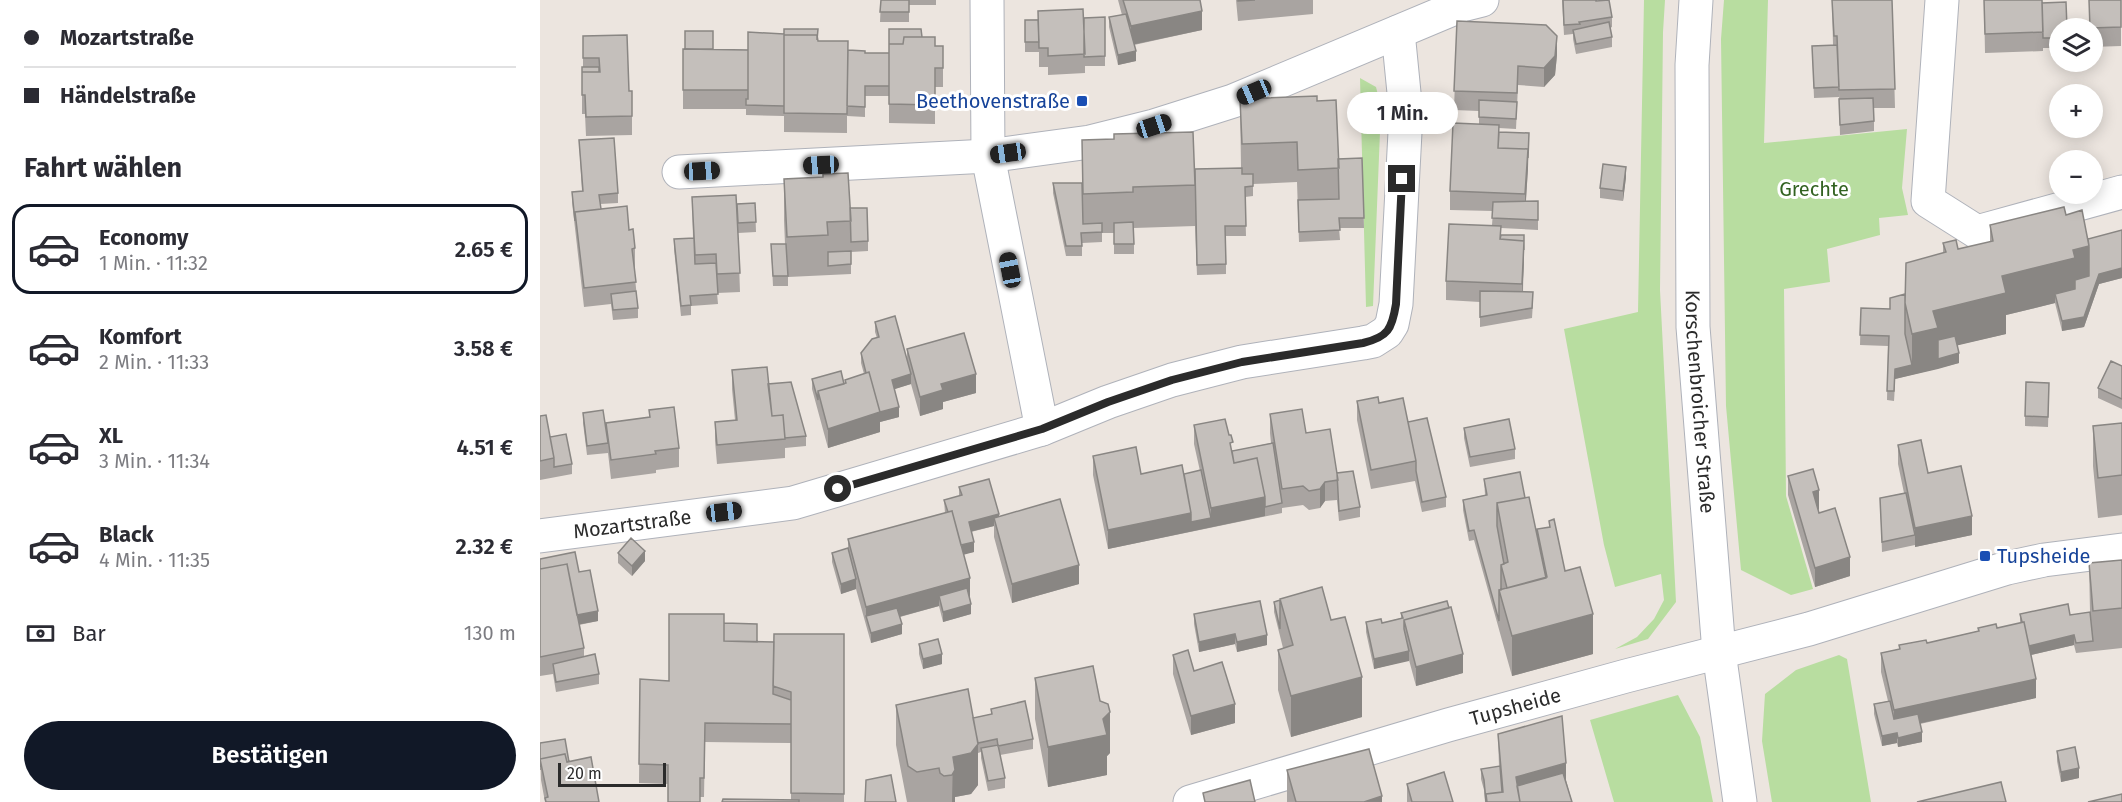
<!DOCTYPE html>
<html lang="de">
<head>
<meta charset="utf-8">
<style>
  body { margin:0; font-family:"Fira Sans",sans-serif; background:#f7f7f7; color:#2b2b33; height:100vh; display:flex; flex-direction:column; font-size:22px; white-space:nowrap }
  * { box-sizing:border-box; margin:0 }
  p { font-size:20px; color:#7c7c81 }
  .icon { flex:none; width:33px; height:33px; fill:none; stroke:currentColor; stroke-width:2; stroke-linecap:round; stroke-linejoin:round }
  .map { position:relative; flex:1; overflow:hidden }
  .details { display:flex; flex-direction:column; background:#fff; width:540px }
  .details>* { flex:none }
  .top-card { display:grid; align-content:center; height:132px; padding:0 24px; background:#fff }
  .buttons { position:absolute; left:1509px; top:18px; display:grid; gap:12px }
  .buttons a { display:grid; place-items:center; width:54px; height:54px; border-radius:50%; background:#fff; box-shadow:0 3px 15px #0003; font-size:30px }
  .scale { position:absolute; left:18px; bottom:15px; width:108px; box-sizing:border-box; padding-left:6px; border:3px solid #2b2b2b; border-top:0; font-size:16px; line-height:21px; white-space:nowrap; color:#2b2b2b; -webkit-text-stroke:4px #fff; paint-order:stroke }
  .end { position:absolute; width:27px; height:27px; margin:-14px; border:8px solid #2b2b2b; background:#fff; box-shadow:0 0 0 3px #fff }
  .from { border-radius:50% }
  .bubble { position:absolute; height:42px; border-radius:21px; background:#fff; box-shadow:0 3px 15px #0003; font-size:20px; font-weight:600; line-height:42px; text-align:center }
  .car { position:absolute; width:18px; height:36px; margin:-18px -9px; border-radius:8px; box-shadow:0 0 4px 2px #0007; background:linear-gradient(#222 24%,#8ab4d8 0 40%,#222 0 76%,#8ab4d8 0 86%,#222 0) }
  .top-card b { display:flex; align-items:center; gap:21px; height:57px; font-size:22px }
  .top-card b+b { border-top:2px solid #e1e1e2 }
  .top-card i { width:15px; height:15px; background:#2b2b33 }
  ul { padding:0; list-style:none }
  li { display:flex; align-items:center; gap:18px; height:90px; margin:0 12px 9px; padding:0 12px; border:3px solid transparent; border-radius:18px }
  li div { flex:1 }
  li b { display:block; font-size:22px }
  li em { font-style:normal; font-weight:600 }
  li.active { border-color:#111827 }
  li>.icon { width:54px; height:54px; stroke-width:1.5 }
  h2 { padding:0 24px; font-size:27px; line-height:72px }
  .pay { display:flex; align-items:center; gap:15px; height:66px; padding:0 24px; font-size:22px }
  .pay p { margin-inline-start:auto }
  .action { display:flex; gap:12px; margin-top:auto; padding:12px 24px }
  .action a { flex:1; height:69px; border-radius:36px; background:#111827; color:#fff; font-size:24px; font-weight:600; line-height:69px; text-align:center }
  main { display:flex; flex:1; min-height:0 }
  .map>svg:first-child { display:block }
  .green { fill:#b8dda0 }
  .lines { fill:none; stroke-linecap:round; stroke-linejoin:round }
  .minor-casing { stroke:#afb2ba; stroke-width:35 }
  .secondary-casing { stroke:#afb2ba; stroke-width:35 }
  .minor { stroke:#fff; stroke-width:33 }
  .secondary { stroke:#fff; stroke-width:33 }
  .wall { fill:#a9a4a1 }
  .shaded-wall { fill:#898683 }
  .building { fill:#c4bfbb; stroke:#898683; stroke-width:1.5 }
  .route { stroke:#2b2b2b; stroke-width:8 }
  .transit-dot { fill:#1a4fb4; stroke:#fff; stroke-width:2 }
  .labels { text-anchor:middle; stroke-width:6; stroke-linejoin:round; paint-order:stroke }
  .transit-label { font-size:20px; fill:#164399; stroke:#fff; text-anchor:end }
  .park-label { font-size:20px; fill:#326221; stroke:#fff }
  .street-label { font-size:20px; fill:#2b2b2b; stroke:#fff }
</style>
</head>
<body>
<main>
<section class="details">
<div class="top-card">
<b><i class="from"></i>Mozartstraße</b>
<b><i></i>Händelstraße</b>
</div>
<h2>Fahrt wählen</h2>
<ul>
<li class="active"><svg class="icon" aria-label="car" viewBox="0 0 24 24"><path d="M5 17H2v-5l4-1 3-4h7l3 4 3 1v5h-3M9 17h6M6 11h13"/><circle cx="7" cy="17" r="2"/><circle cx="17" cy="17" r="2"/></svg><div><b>Economy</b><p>1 Min. · 11:32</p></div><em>2.65 €</em></li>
<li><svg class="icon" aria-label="car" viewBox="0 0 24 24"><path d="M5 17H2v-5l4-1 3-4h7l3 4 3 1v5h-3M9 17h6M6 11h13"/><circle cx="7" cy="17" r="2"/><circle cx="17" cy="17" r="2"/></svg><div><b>Komfort</b><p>2 Min. · 11:33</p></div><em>3.58 €</em></li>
<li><svg class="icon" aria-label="car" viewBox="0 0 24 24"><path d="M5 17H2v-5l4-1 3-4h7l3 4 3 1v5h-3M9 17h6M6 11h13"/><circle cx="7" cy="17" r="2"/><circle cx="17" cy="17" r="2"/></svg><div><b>XL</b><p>3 Min. · 11:34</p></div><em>4.51 €</em></li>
<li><svg class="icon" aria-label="car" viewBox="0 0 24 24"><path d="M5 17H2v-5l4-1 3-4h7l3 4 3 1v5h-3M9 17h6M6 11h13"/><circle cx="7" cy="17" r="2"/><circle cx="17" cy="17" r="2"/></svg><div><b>Black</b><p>4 Min. · 11:35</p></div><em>2.32 €</em></li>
</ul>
<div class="pay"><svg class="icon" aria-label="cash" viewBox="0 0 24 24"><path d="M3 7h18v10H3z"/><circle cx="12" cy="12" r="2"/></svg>Bar<p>130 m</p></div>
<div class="action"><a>Bestätigen</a></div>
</section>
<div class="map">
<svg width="1582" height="802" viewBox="0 0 1582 802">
  <rect width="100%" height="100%" fill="#ece5df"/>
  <path class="green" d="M1104,0H1125L1123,32L1120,290L1136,602L1108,639L1075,649L1097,637L1114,619L1124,600L1121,574L1075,587L1064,545L1024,329L1098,312Z
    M1184,0H1228L1224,143L1367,129L1362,188L1368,215L1339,218L1340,235L1287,249L1290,282L1244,289L1246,496L1273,589L1251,595L1201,570L1186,406L1181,39Z
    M820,78L836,87L841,107L833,306L826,307Z
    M1299,655L1307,659L1331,802H1232L1222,741L1225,694L1256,670Z
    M1138,695L1160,737L1173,802H1074L1050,720Z"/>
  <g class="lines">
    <defs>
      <g id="minor">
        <path d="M447,0L448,156L502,429"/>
        <path d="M1402,0L1388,201L1437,232L1582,192"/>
        <path d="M139,172L448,156L550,142L614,126L693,101L922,5L942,0"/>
        <path id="s1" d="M0,536L253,503L502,429L568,402L632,380L702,362L823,343L833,341L847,332L852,324L856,304L866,113L858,32"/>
        <path id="s2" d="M650,802L908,725L1086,676L1269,629L1467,568L1504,560L1582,550"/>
      </g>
      <g id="secondary">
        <path id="s3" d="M1156,0L1152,65L1153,327L1179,652L1200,802"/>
      </g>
    </defs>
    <use href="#minor" class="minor-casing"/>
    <use href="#secondary" class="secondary-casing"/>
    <use href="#minor" class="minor"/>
    <use href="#secondary" class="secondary"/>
  </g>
  <path class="wall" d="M341,0H396V5H369V22H340Z
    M578,0H660L662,30L594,45L596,61L578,65L569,27V17L582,15Z
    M696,0H773V14L698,21Z
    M1022,0H1056V1L1072,17V27L1070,28L1072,37V47L1036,54L1033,39V34L1024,35Z
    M1292,0H1352L1355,108H1334V131L1300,135L1299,92V97L1274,98L1272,46L1293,45Z
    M1444,0H1502V3L1520,28V48H1503V51L1445,53Z
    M1549,0H1581V46L1552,47V28H1550Z
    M565,17V66H545V73L508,75V67H499V52H485V20Z
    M917,21L1017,55L1015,75L1004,87L978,85L976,129L959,128V140L988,168L986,201H998V230L961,228V235L984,245L983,292L993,302L992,318L940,327V302L906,300V281L952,225L953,211L910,210V191L939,124V111L914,110Z
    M43,36L89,91H92V135L46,136L45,114H42V67H43Z
    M382,37L395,46H403V87H395V124L349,123V86V96H325V117L307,116V133L244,132V116L206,115V109H143V49L208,50L278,41L308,50L325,53H349Z
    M700,99L777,101L798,159L822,158L824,228H799L800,240L759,242L757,182L713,184V196L705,197L706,236H686V274L657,275L655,226L594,228V254H574V233H562V242L542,243V256H526L513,193V183H542V140L655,169L701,168Z
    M39,140L78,193V203L60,204L61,209L89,230L95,248V267L94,268L98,308V318L73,320L71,304L44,307L32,202V192L42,191Z
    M283,177L310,208L328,241V251L311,252V274L248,277V286H233L231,244H245L244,220V179Z
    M1086,177L1083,201L1060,198V188Z
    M152,197L197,204L215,203L216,232L198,233L200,292L177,293L178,304L151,306V315L141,316L134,249V239L153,238Z
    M1526,215L1548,239L1582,230V278L1559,284L1544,327L1522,331L1515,303L1466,315V334L1417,345L1419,363L1355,379L1354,401L1347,400L1348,346L1320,345L1321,308L1350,309L1403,253V243L1418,249L1450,242V225Z
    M335,322L367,358V349L436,393L403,402V409L380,416L371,384L354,389L359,417L340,422V432L288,448L272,389V379L304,384L305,383V380L324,374L321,363V353L337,338L335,332Z
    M1582,366V409L1558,398V388Z
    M192,370L228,384L266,436V446L245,448V458L177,464L175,441V422L195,420L192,389Z
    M1509,393L1508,427L1485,426V416Z
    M817,401L839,403L868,422L906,497V507L882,512L875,481L831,489L817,420Z
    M109,410L139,448V467L116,470V473L71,479L68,453L47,455L43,423V413L66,430V423L109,417Z
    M730,414L766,433L797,473L820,507V517L799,521L797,500L785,501L780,508L769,510L763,505L742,508V513L568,549L553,475V456L601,474H644L660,471L654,444V425L693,451L731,443L730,433Z
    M0,416L10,437L32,464V474L0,480Z
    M1582,423V515L1558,518L1553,466V426Z
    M924,428L975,449V459L930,467L924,438Z
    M1358,445L1388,473L1432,535L1375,547V545L1342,552L1340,498L1364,493L1358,464Z
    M1248,476L1279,509V513L1310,576L1275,587L1248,495Z
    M944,479L985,498L997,536V529L1009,527V521L1053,654L972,676L934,540L929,541L923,510V500L945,495Z
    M419,487L459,516L539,584L472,603L454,537V526L431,532L434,552L423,554L430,597L431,614L403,622L399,606L360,617L362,634L331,643L316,589L301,594L292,562V553L308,548V539L405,513L404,500L419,496Z
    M78,553L105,561L92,576L78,563Z
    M0,559L39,572L58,621L39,625L44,648V656L59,674V684L16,692L13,674L0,676Z
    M1582,560V648L1536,653L1534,645L1491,655L1496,698L1380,724L1382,742L1358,747L1357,743L1342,746L1334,714V704L1348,701L1341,672V653L1359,649V645L1387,643L1438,631V628H1457L1480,623V614L1530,615L1550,612L1549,563Z
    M740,600L791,620L822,717L751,737L738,690V650L743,648L734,612V602Z
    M861,613L923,673L876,686L869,660L834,669L826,632V622L842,623L861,618Z
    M654,614L727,645L697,652L695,644L659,652L654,624Z
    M184,626L217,642H234L304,634V802H182L251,800V743L165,742L164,797H160L128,784L99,783L100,679L129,681Z
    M379,644L402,664L383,669L379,654Z
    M633,655L654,671L695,723L651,735L633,674Z
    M495,678L570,753L567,756V775L508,787L495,719Z
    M356,705L433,718L451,714V709L493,739V749L460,755L465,778V788L448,791L441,758V752L438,753V785L431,794L415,797V802H367L356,745Z
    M958,734L1026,780L1032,802H945L944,790L941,779V769L959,767Z
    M0,743L29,762L59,802H5L1,780Z
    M1517,751L1539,778L1521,782L1517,761Z
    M747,770L842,802H747Z
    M867,784L913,802H867Z"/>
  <path class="shaded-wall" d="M662,11V30L591,45V26Z
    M1017,36V55L1015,75L1004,87V68Z
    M596,51V61L578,65V55Z
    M989,133L988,168L985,213V194Z
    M1086,167V177L1083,201V191Z
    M984,241V260L982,303V284Z
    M1549,246V286L1515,294V303L1466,315V334L1398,350V369L1355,379L1354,401L1355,369L1372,365V334L1393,311L1462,276L1533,250Z
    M1582,268V278L1559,284L1544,327L1522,331V321L1559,274Z
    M1419,353V363L1398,369V359Z
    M371,374V384L352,390V380Z
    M436,374V393L403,402V409L380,416V397L401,384Z
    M359,407V417L340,422V432L288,448V429L337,412Z
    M785,482V501L780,508V489Z
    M1279,490V509L1273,511V492Z
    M725,497V516L568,549V530L651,513L671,518V508Z
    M459,514V524L454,518V526L429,532V522Z
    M1432,516V535L1375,547V528Z
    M434,542V552L419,556V546Z
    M105,551V561L92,576V566Z
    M1310,557V576L1275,587V568Z
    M539,565V584L472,603V584Z
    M430,578V597L402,605L399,596V606L329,625L326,616V626V607Z
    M316,579V589L301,594V584Z
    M431,604V614L403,622V612Z
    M58,611V621L36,625V615Z
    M1053,614V654L972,676V636Z
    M362,624V634L331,643V633Z
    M695,634V644L659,652V642Z
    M727,635V645L697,652V642Z
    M1534,635V645L1487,656V646Z
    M869,651V661L834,669V659Z
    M402,654V664L383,669V659Z
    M923,654V673L876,686V667Z
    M822,677V717L751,737V696Z
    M1496,679V698L1354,729V710Z
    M695,704V723L651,735V716Z
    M570,712V753L567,756V775L508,787V747L563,719Z
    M1382,732V742L1358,747V738Z
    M1357,733V743L1342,746V736Z
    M438,744V785L431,794L415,797V802H412L413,757Z
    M1026,763V782L978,795L976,777Z
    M1539,768V778L1521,782V772Z
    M842,796V802H823V801Z"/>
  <path class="building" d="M341,0H369V12H340Z
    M583,0H660L662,11L591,26Z
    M698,0H715L698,1Z
    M1023,0H1056V1L1069,0L1072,17L1039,22L1040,24L1024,25Z
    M1292,0H1352L1355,89L1299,90L1297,36H1294Z
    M1444,0H1502L1503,32L1445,34Z
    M1549,0H1581V27L1550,28Z
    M1526,2L1527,28H1520V38H1503L1502,3Z
    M543,9L545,54L508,56V48H499L498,11Z
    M586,14L596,51L578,55L569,17Z
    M565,17V56L544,57V18Z
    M485,20H498L499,42H485Z
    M917,21L1006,25L1017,36L1015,56L1004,68L978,66L977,93L914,91Z
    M1069,22L1072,37L1036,44L1033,30Z
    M244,29H278L277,40V35H244V106L206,105V99H208V32L244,34Z
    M349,29H381L382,37H364L363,44H349Z
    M145,31H173V49H145Z
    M87,35L89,91H92V116L46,117L45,95H42V72H60L59,58H43V36Z
    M244,35H277L278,41H308L307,114L244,113Z
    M364,37H395V46H403V68H395V105L349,104V44H363Z
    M1297,45L1299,87L1274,88L1272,46Z
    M143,49L208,50V90H143Z
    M308,50L325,51V53H349V86H325V107L307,106Z
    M42,67H59V72H42V81Z
    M777,96V101L796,100L799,168L758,170L757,142L702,144L700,99Z
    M1333,98L1334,121L1300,125L1299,99Z
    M939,100L977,102L976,119L939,117Z
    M913,123L959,125L958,148L988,149L985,194L910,191Z
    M653,132L655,185L593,187V192L543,194L542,140L574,139V134Z
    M959,132L989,133L988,158V149L958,148Z
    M74,138L78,193L59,195L61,209L35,212V221L32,192L43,191L39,140Z
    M822,158L824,218H799L800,230L759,232L758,200L799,199L798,159Z
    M1063,164L1086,167L1083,191L1060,188Z
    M702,168V174H713V186L705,187L706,226H685L686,264L657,265L655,169Z
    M308,173L311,221L287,222L288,235L247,237L244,179L283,177V174Z
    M513,183H542L543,224L562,223V232L541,233L542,246H526Z
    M196,195L200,273L177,274L176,254L155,255L152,197Z
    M998,201V220L952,218L953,202Z
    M215,203L216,222L198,223L197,204Z
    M87,206L89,230L93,229L95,248L92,249L96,282L44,288L35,212Z
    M1524,207L1526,215L1542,210L1549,246L1533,250L1535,258L1462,276L1466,293L1393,311L1398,328L1372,334L1365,303L1366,263L1406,252L1403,243L1416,240L1418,249L1453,241L1450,225Z
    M310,208H327L328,241L311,242Z
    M593,222L594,244H574V223Z
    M909,224L961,226L960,239L984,241L982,284L906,281Z
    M1582,230V268L1559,274L1544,317L1522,321L1515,294L1535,289V280L1549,276V246L1548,239Z
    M961,235H984V250V241L960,239Z
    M154,238L155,264L176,263L178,294L150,296L151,305L141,306L134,239Z
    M231,244H246L248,276H233Z
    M311,251V264L288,266V252Z
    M96,291L98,308L73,310L71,294Z
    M940,291L993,292L992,308L940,317Z
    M1365,294V334L1372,365L1355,369L1354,391H1347L1349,336L1320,335L1321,308L1350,309V298Z
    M355,316L371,374L352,380L359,407L340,412L329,372L326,373L321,353L332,339L339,337L335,322Z
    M424,333L436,374L401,384L403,390L380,397L367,349Z
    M1415,336L1419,353L1398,359V340Z
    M1571,361L1582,366V399L1558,388Z
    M227,367L232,416L243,415L245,439L177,445L175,422L197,420L192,370Z
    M301,371L304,384L278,391V400L272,379Z
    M329,372L340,412L288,429L278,391L306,383L305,380Z
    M251,382L266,436L245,438L243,415L232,416L228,384Z
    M1486,382L1509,383L1508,417L1485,416Z
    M838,397L839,403L863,398L876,461L831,470L817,401Z
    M134,407L139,448L115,451L116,454L71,460L66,423L110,417L109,410Z
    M762,409L766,433L790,429L798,480L785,482L780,489L769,491L763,486L742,489L730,414Z
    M63,410L68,443L47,446L43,413Z
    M6,415L14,458L0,461V416Z
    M887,418L906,497L882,502L876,471V461L868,422Z
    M685,419L689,435H691L693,442L690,443L694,463L717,458L725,497L671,508L654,425Z
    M969,419L975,449L930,457L924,428Z
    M1582,423V475L1558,478L1553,426Z
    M26,434L32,464L14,467V458L10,437Z
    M1381,440L1388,473L1421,466L1432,516L1375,528L1358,445Z
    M733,443L742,503L725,507V497L717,458L694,463L692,451Z
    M596,447L601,474L642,465L651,513L568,530L553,456Z
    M1273,469L1279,490L1273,492L1279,513L1295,508L1310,557L1275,568L1248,476Z
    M661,470L671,518L651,522V513L644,474Z
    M813,471L820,507L799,511L797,473Z
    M980,472L985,498L957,503V526L964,564L961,565V590H959V621L934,530L929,531L923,500L947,495L944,479Z
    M449,479L459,514L429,522L434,542L421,545L412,511L408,512L404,500L422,495L419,487Z
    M1366,493L1375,535L1342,542L1340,498Z
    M989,497L1006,578L967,588L961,565L968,562L957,503Z
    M520,499L539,565L472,584L454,518Z
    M412,511L430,578L326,607L308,539Z
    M1014,519L1025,571L1040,567L1053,614L972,636L959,590L1007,577L997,529L1010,527L1009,521Z
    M91,538L105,551L92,566L78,553Z
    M308,548L316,579L301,584L292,553Z
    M35,552L39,572L50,570L58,611L37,615L27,564L0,569V559Z
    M1582,560V608L1553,611L1549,563Z
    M27,564L44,648L0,657V569Z
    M782,587L791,620L805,617L822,677L751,696L738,650L753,645L740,599Z
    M427,588L431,604L403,612L399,596Z
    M740,600V629L734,602Z
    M720,601L727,635L697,642L695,634L659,642L654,614Z
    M907,601L909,608L864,620V629L869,651L834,659L826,622L841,619L842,623L863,618L861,613Z
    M1528,604L1530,615L1550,612L1553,641L1536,643L1534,635L1489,646L1484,622H1482L1480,614Z
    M911,607L923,654L876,667L864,620Z
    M357,608L362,624L331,633L326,616Z
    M129,614H184V641L234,642L233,694L251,700V724L165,723L164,778H160V802H128V765L99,764L100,679L129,681Z
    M1484,622L1496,679L1354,710L1341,653L1360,649L1359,645L1386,640L1387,643L1439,631L1438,628L1456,624L1457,628Z
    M184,623L217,624V642L184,641Z
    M234,634H304V794L251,793V692L233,686Z
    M398,639L402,654L383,659L379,644Z
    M648,650L654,671L682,662L695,704L651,716L633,655Z
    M55,654L59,674L16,682L13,664Z
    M553,666L560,701L568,704L570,712L563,719L567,735L508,747L495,678Z
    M428,689L438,744L431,753L413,757L415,770L412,775L404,776L400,773L399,768L377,772L368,766L356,705Z
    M485,701L493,739L458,746L457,739L438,743L433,718L452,714L451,709Z
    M1350,701L1354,719L1378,714L1382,732L1358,738L1357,733L1342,736L1334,704Z
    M1022,716L1026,763L976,777L980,802H947L946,794L963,792L958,734Z
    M25,739L29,762H27L25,754L0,759V770V743Z
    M458,745L465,778L448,781L441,748Z
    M1535,747L1539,768L1521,772L1517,751Z
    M829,749L842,796L824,802H756L747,770Z
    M25,754L27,762L51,757L59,802H6L5,798L8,797L0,759Z
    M960,766L962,792L946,794V802L944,780L941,769Z
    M904,772L913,802H872L867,784Z
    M1023,773L1032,802H980L977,786Z
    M351,775L356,802H325L326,780Z
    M710,780L715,802H665L663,793Z
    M1461,782L1466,802H1377Z
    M1582,794V802H1548Z
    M183,799L259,800V802H182Z"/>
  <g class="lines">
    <path class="route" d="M298,489L502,429L568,402L632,380L702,362L823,343C848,337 852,329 856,304L862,179"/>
  </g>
  <g class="transit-dot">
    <rect x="536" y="95" width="12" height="12" rx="3"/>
    <rect x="1439" y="550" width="12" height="12" rx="3"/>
  </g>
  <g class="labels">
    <g class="transit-label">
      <text x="530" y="108">Beethovenstraße</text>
      <text x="1457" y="563" text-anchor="start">Tupsheide</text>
    </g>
    <g class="park-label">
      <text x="1274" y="196">Grechte</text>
    </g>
    <g class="street-label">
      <text dy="7" stroke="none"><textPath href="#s3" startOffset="402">Korschenbroicher Straße</textPath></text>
      <text dy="7" stroke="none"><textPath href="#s1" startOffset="93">Mozartstraße</textPath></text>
      <text dy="7" stroke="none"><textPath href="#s2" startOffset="339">Tupsheide</textPath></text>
    </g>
  </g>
</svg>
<div class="buttons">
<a><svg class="icon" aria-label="layers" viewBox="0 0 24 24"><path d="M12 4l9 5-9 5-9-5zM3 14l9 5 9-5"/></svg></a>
<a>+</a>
<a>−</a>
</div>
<div class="scale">20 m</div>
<i class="end from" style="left:298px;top:489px"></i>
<i class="end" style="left:862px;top:179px"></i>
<div class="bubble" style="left:807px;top:92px;width:111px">1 Min.</div>
<i class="car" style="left:714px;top:92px;rotate:247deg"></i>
<i class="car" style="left:614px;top:126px;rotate:72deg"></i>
<i class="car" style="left:468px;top:153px;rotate:262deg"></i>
<i class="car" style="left:281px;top:165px;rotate:267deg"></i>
<i class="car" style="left:162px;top:171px;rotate:87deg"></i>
<i class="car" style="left:470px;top:270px;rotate:349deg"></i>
<i class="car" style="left:184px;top:512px;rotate:83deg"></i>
</div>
</main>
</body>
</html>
